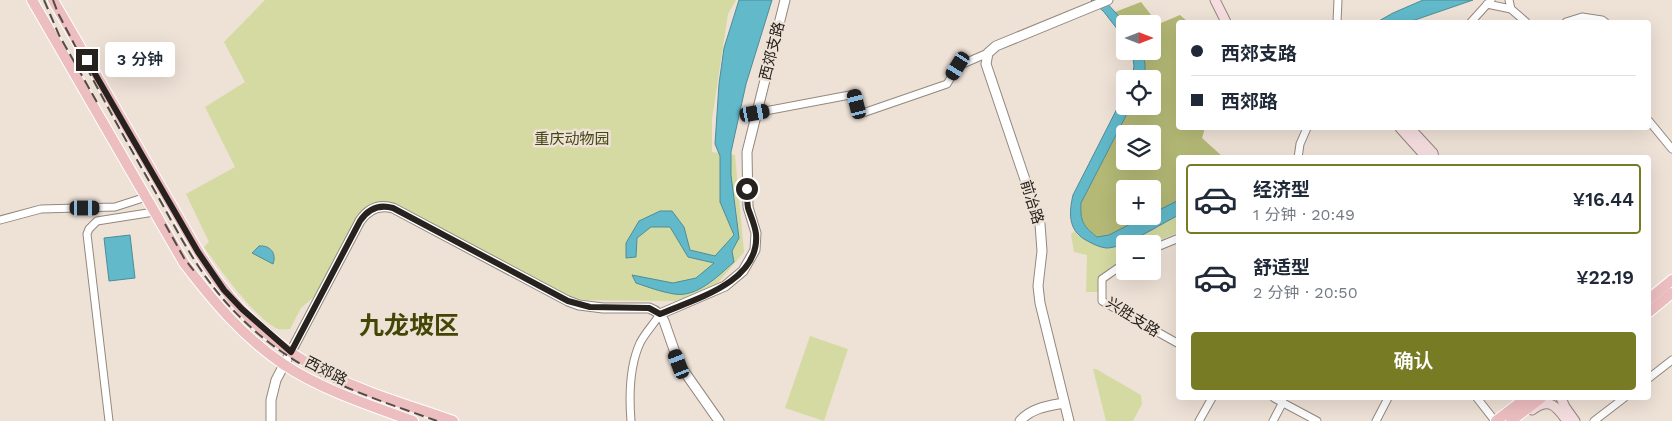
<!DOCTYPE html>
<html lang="zh">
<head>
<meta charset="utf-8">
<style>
  body { margin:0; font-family:"Work Sans","Noto Sans SC",sans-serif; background:#f2f2f3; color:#1f2937; height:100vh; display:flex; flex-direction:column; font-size:19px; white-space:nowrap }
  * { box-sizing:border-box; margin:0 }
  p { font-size:16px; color:#747a83 }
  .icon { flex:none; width:28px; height:28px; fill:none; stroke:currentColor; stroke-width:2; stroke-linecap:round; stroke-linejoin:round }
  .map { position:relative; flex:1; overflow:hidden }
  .details { position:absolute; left:1176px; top:155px; width:475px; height:245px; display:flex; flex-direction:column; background:#fff; border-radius:5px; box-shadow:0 5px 20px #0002 }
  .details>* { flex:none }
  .top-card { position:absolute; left:1176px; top:20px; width:475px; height:110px; border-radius:5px; box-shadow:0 5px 20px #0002; display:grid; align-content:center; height:110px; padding:0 15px; background:#fff }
  .needle { width:32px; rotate:90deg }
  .controls { position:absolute; left:1116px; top:15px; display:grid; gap:10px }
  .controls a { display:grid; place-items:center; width:45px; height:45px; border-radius:5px; background:#fff; box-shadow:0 5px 20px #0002; font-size:25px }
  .end { position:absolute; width:22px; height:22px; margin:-11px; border:6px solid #27221e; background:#fff; box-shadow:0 0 0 2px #fff }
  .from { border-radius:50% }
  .bubble { position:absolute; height:35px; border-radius:5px; background:#fff; box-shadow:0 5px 20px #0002; font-size:16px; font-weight:600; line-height:35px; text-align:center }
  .car { position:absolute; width:15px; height:30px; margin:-15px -8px; border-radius:6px; box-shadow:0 0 4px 1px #0007; background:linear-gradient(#222 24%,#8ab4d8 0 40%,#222 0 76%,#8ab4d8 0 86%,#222 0) }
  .top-card b { display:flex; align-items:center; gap:18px; height:48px; font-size:19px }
  .top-card b+b { border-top:1px solid #e0e1e3 }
  .top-card i { width:12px; height:12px; background:#1f2937 }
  ul { padding:9px 0 0; list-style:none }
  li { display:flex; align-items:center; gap:15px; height:70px; margin:0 10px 8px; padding:0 5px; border:2px solid transparent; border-radius:5px }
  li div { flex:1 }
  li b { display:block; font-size:19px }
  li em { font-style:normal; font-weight:600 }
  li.active { border-color:#777b24 }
  li>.icon { width:45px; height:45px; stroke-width:1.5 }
  .button { display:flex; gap:10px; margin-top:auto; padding:10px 15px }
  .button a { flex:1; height:58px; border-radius:5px; background:#777b24; color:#fff; font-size:20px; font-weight:600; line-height:58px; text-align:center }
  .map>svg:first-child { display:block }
  .green { fill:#d5daa2 }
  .forest { fill:#b4b976; fill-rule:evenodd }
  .water { fill:#61b9ca; stroke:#508c96 }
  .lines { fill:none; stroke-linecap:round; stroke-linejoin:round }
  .minor-casing { stroke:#93887e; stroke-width:9 }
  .tertiary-casing { stroke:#93887e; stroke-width:11 }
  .secondary-casing { stroke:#93887e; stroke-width:11 }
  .primary-casing { stroke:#fff; stroke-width:12 }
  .minor { stroke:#fff; stroke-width:7 }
  .tertiary { stroke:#fff; stroke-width:9 }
  .secondary { stroke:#f6dee0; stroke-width:9 }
  .primary { stroke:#edbec0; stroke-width:10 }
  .rail { stroke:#524b46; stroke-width:2; stroke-dasharray:10 5; stroke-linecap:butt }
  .route { stroke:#27221e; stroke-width:6 }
  .labels { text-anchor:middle; stroke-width:5; stroke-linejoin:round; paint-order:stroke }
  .street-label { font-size:15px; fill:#27221e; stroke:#eee1d6 }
  .park-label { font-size:15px; fill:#434512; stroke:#eee1d6 }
  .town-label { font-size:25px; font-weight:bold; fill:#444606; stroke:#eee1d6 }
</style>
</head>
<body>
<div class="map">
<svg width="1672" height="421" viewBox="0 0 1672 421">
  <rect width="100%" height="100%" fill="#eee1d6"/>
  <path class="green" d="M265,0H736L728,14L712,119V152L735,155L744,252L717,284L676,301L585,300L570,296L394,203C375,201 369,204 357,219L316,295L301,308L290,329C286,329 282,330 278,329C256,320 218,267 204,247L209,242L186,194L235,167L205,107L245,82L224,42Z
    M1179,215V232L1151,244H1125V257L1099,276L1098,292H1086L1087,255L1074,252L1071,234L1075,231L1077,235L1093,244L1105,248L1119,246Z
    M810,336L848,349L824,421L785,408Z
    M1093,369H1096L1141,395L1142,404L1133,421H1106Z"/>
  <path class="forest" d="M1141,2L1151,15L1161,23L1180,15L1188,22H1179V33H1176L1179,44V128H1205L1202,138L1223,157L1179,158V201L1153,214L1152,189H1125V216H1147L1109,235L1097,237C1083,226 1080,221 1081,203L1131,106H1152V79H1145V64L1142,51H1152V24H1125L1115,12ZM1125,134H1152V161H1125Z"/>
  <path class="water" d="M739,0H772L746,84L731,152V175L739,238L732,251L734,262C718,276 697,298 674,294C661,292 648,287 636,283L632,275L673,283L696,278L714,263L688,257L670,227H651L637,238L636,257L626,258V243L639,221L660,211H672L684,227L690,250L715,256L734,235L720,202V156L715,144L719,84L724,48Z
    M1091,0H1104L1126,24L1125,39L1104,12Z
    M1423,0H1473L1409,22H1377L1393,13Z
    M1132,51H1142L1145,64V79H1132L1134,66Z
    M1125,93V106H1131L1081,203C1080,221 1083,226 1097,237L1109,235L1146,216H1152L1153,213L1179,200V215C1162,223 1123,249 1106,248C1098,247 1091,243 1084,239C1068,229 1069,212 1073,195Z
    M130,235L135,278L109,281L104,238Z
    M259,246C270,245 277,253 273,264L252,253Z"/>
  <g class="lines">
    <defs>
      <path id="minor" d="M1509,0L1511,9L1526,22
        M1487,4L1511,9
        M1337,22L1338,0
        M1471,22L1491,0
        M1566,22L1582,17L1602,20L1605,22
        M755,113L855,94L860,114L947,84L958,66L988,53
        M1649,121L1672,149
        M1298,158L1300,144L1307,128
        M0,220L41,209L115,207L146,197
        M1152,249L1179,238
        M1125,263L1102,279V301L1179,344
        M1649,378L1672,360
        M1274,398L1317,421
        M1477,398L1495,421
        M109,421L87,234L89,229L97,221L154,212
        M631,421C629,396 629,367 640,343C645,333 654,324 660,314
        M1199,421L1212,398
        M1273,421L1283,402
        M1376,421L1388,398
        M1594,421L1624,398"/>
      <path id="tertiary" d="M660,314L725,286L743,271L755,250L756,233L748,207L747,152L785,0
        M271,421V400L276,380L360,221C368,209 379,204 393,208L568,301L579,305L603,308H649C657,311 660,314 664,321L679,364L719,421
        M1020,421C1031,408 1048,406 1064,403
        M1069,421L1040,303L1038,286L1042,251L1040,224L986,64L988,53L996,46L1108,0"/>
      <path id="secondary" d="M1215,0L1226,22
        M1400,128L1427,158
        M1410,128L1433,153L1434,158
        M1561,398L1565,407L1575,421
        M1532,410C1550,397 1556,406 1567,421"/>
      <path id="primary" d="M32,0L184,263C213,301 243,337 283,364C322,390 369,405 413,421
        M53,0L198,251C206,264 214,277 224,289C249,322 285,352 322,371C362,392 411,406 453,421
        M1649,299L1672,280
        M1649,312L1672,293
        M1496,421L1526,398
        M1511,421L1541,398"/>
    </defs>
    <use href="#minor" class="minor-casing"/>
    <use href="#tertiary" class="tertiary-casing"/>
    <use href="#secondary" class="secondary-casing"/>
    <use href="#primary" class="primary-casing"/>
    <use href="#minor" class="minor"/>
    <use href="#tertiary" class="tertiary"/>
    <use href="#secondary" class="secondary"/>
    <use href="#primary" class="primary"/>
    <path class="rail" d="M44,0L59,35L98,104
      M53,0L58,13C88,71 119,129 152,186C171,219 188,254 211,284C232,312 261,339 291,358C335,387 387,403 437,421
      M165,224L184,258L194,271"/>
  </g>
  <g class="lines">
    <path class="route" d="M87,60L198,252L224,290L242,309L291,352L360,221C368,209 379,204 393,208L568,301L590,307L649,308L660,314C695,299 760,282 756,234C755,225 751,217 748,208C747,202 747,195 747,189"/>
  </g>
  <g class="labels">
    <g class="street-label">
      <text transform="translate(772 51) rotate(-76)" y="5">西郊支路</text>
      <text transform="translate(1032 202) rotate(73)" y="5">前冶路</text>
      <text transform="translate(1133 317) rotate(32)" y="5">兴胜支路</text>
      <text transform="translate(326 371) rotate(27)" y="5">西郊路</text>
    </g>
    <g class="park-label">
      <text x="572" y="144">重庆动物园</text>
    </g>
    <g class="town-label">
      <text x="409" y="334">九龙坡区</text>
    </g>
  </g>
</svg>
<div class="controls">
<a><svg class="needle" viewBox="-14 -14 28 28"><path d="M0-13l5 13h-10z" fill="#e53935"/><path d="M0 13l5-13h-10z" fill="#747a83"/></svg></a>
<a><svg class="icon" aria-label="locate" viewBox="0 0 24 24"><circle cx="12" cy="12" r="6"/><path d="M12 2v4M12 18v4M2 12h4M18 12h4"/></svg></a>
<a><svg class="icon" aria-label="layers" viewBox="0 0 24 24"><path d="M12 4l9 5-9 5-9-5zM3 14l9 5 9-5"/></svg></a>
<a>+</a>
<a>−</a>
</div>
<i class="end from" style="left:747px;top:189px"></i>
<i class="end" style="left:87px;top:60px"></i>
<div class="bubble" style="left:105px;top:42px;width:70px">3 分钟</div>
<i class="car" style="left:958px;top:66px;rotate:212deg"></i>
<i class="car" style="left:857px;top:104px;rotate:346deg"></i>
<i class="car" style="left:755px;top:113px;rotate:80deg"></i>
<i class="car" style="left:85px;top:208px;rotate:90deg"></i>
<i class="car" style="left:679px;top:364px;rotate:339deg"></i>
<div class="top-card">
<b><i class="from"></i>西郊支路</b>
<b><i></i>西郊路</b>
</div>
<section class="details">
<ul>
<li class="active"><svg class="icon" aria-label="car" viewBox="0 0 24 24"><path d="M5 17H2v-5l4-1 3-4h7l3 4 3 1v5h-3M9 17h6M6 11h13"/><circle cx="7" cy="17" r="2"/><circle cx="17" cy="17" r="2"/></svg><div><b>经济型</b><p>1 分钟 · 20:49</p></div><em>¥16.44</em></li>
<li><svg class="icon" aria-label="car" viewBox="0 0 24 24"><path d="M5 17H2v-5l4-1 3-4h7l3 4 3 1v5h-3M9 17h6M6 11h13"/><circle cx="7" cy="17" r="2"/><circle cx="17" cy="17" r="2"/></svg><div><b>舒适型</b><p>2 分钟 · 20:50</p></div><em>¥22.19</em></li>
</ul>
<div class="button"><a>确认</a></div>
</section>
</div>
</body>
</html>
